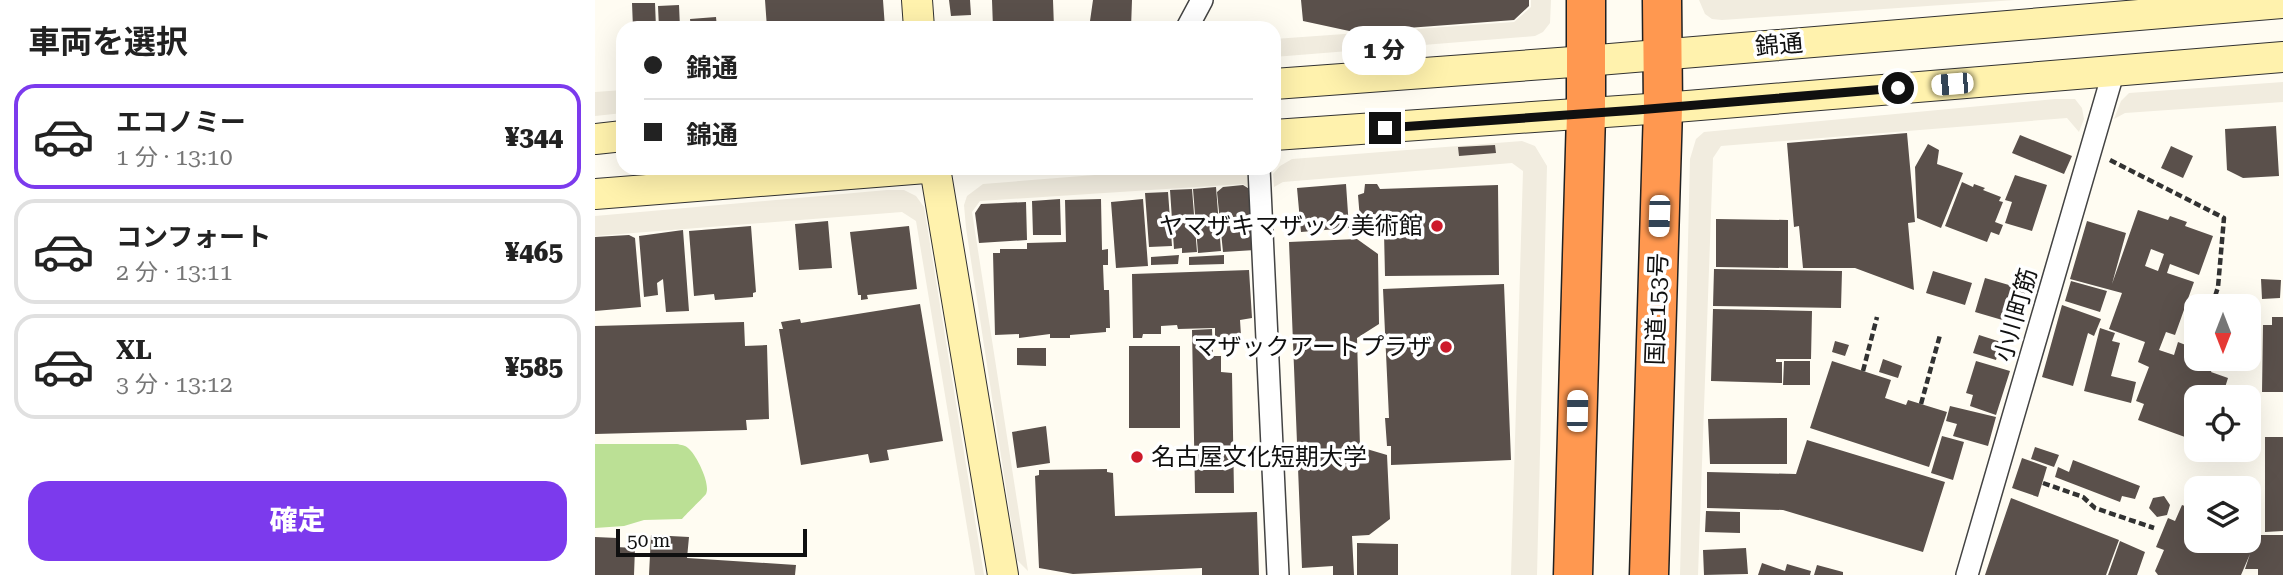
<!DOCTYPE html>
<html lang="ja">
<head>
<meta charset="utf-8">
<style>
  body { margin:0; font-family:"Roboto Serif","Noto Sans JP",serif; background:#f6f6f6; color:#222; height:100vh; display:flex; flex-direction:column; font-size:26px; white-space:nowrap }
  * { box-sizing:border-box; margin:0 }
  p { font-size:23px; color:#767676 }
  .icon { flex:none; width:38px; height:38px; fill:none; stroke:currentColor; stroke-width:2; stroke-linecap:round; stroke-linejoin:round }
  .map { position:relative; flex:1; overflow:hidden }
  .panel { display:flex; flex-direction:column; background:#fff; width:595px }
  .panel>* { flex:none }
  .hud { position:absolute; left:21px; top:21px; width:665px; height:154px; border-radius:21px; box-shadow:0 7px 28px #0002; display:grid; align-content:center; height:154px; padding:0 28px; background:#fff }
  .needle { width:46px; rotate:180deg }
  .controls { position:absolute; left:1589px; top:294px; display:grid; gap:14px }
  .controls a { display:grid; place-items:center; width:77px; height:77px; border-radius:14px; background:#fff; box-shadow:0 7px 28px #0002; font-size:35px }
  .scale { position:absolute; left:21px; bottom:18px; width:191px; box-sizing:border-box; padding-left:7px; border:4px solid #101010; border-top:0; font-size:19px; line-height:24px; white-space:nowrap; color:#101010; -webkit-text-stroke:5px #fff; paint-order:stroke }
  .end { position:absolute; width:32px; height:32px; margin:-16px; border:9px solid #101010; background:#fff; box-shadow:0 0 0 4px #fff }
  .from { border-radius:50% }
  .bubble { position:absolute; height:49px; border-radius:21px; background:#fff; box-shadow:0 7px 28px #0002; font-size:23px; font-weight:800; line-height:49px; text-align:center }
  .car { position:absolute; width:21px; height:42px; margin:-21px -10px; border-radius:9px; box-shadow:0 0 5px 2px #0007; background:linear-gradient(#fff 24%,#345 0 40%,#fff 0 76%,#345 0 86%,#fff 0) }
  .hud b { display:flex; align-items:center; gap:24px; height:66px; font-size:26px }
  .hud b+b { border-top:2px solid #e0e0e0 }
  .hud i { width:18px; height:18px; background:#222 }
  ul { padding:0; list-style:none }
  li { display:flex; align-items:center; gap:21px; height:105px; margin:0 14px 10px; padding:0 14px; border:4px solid #e0e0e0; border-radius:21px }
  li div { flex:1 }
  li b { display:block; font-size:26px }
  li em { font-style:normal; font-weight:800 }
  li.active { border-color:#7c3aed }
  li>.icon { width:63px; height:63px; stroke-width:1.5 }
  h2 { padding:0 28px; font-size:32px; line-height:84px }
  .cta { display:flex; gap:14px; margin-top:auto; padding:14px 28px }
  .cta a { flex:1; height:80px; border-radius:21px; background:#7c3aed; color:#fff; font-size:28px; font-weight:800; line-height:80px; text-align:center }
  main { display:flex; flex:1; min-height:0 }
  .map>svg:first-child { display:block }
  .forest { fill:#bbe095 }
  .plaza { fill:#f1ecdf }
  .building { fill:#5a504b; fill-rule:evenodd }
  .lines { fill:none; stroke-linecap:round; stroke-linejoin:round }
  .street-casing { stroke:#434343; stroke-width:24 }
  .secondary-casing { stroke:#323232; stroke-width:32 }
  .highway-casing { stroke:#212121; stroke-width:41 }
  .path { stroke:#323232; stroke-width:4.5; stroke-dasharray:7 3.5; stroke-linecap:butt }
  .street { stroke:#fff; stroke-width:21 }
  .secondary { stroke:#fff2ad; stroke-width:30 }
  .highway { stroke:#ff9850; stroke-width:38 }
  .route { stroke:#101010; stroke-width:9 }
  .poi-dot { fill:#cd1a2b; stroke:#fff; stroke-width:2.5 }
  .labels { text-anchor:middle; stroke-width:7; stroke-linejoin:round; paint-order:stroke }
  .street-label { font-size:24px; fill:#101010; stroke:#fff }
  .poi-label { font-size:24px; fill:#101010; stroke:#fff; text-anchor:end }
</style>
</head>
<body>
<main>
<section class="panel">
<h2>車両を選択</h2>
<ul>
<li class="active"><svg class="icon" aria-label="car" viewBox="0 0 24 24"><path d="M5 17H2v-5l4-1 3-4h7l3 4 3 1v5h-3M9 17h6M6 11h13"/><circle cx="7" cy="17" r="2"/><circle cx="17" cy="17" r="2"/></svg><div><b>エコノミー</b><p>1 分 · 13:10</p></div><em>¥344</em></li>
<li><svg class="icon" aria-label="car" viewBox="0 0 24 24"><path d="M5 17H2v-5l4-1 3-4h7l3 4 3 1v5h-3M9 17h6M6 11h13"/><circle cx="7" cy="17" r="2"/><circle cx="17" cy="17" r="2"/></svg><div><b>コンフォート</b><p>2 分 · 13:11</p></div><em>¥465</em></li>
<li><svg class="icon" aria-label="car" viewBox="0 0 24 24"><path d="M5 17H2v-5l4-1 3-4h7l3 4 3 1v5h-3M9 17h6M6 11h13"/><circle cx="7" cy="17" r="2"/><circle cx="17" cy="17" r="2"/></svg><div><b>XL</b><p>3 分 · 13:12</p></div><em>¥585</em></li>
</ul>
<div class="cta"><a>確定</a></div>
</section>
<div class="map">
<svg width="1688" height="575" viewBox="0 0 1688 575">
  <rect width="100%" height="100%" fill="#fffcf2"/>
  <path class="forest" d="M0,444H82C86,445 90,445 93,448C101,454 116,484 111,494C110,496 90,515 87,519L49,520L29,526L0,528Z"/>
  <path class="plaza" d="M936,0H956L955,23L948,32L940,36L679,57V39L919,22L936,7Z
    M1104,0H1420L1127,20L1117,19L1110,14Z
    M1688,82V102L1530,113L1519,119L1526,101L1534,93Z
    M28,90V113L0,116V92Z
    M1460,99H1480L1487,108L1489,119L1484,132L1472,118L1126,146L1118,158L1103,575H1085L1095,159L1101,139L1109,132Z
    M927,141L940,146L952,166L942,575H916L928,171L917,163L688,182L679,187L678,174L685,166L697,159Z
    M588,168H649L659,191L648,184L385,201L377,212L433,571L422,560L371,228L369,205L372,196L388,184Z
    M292,190H309L321,196L329,207L389,575H380L321,221L307,212L0,236V216Z"/>
  <path class="building" d="M170,0H288L290,28H172Z
    M354,0H375L376,15L356,16Z
    M397,0H458L459,28H398Z
    M498,0H537L536,28H494Z
    M706,0H934V6L919,20L759,32L708,21Z
    M37,3H60L61,28H38Z
    M84,5L85,28H64L63,6Z
    M121,17L122,28H96L95,19Z
    M395,23V28H355L354,26Z
    M1681,126L1684,176L1648,178L1632,170L1630,129Z
    M1312,133L1320,222L1313,223L1319,290L1260,268H1208L1204,226L1199,227L1192,143Z
    M1425,135L1477,156L1469,174L1417,153Z
    M1333,144L1344,150L1342,164L1368,173L1346,228L1322,218L1320,167Z
    M900,145L901,153L864,156L863,147Z
    M1576,146L1598,156L1588,178L1566,168Z
    M1420,175L1452,185L1437,231L1410,223L1417,202L1410,200Z
    M1367,182L1378,187L1379,184L1390,188L1388,190L1406,197L1404,201L1408,202L1400,222L1408,225L1404,235L1396,232L1392,242L1350,226Z
    M751,184L754,228L706,232L702,188Z
    M770,184H782L785,189L903,185L904,275L790,276L789,232H766L763,195L769,193Z
    M648,185L656,190L660,250L628,252L622,192L628,187Z
    M621,187L626,251L603,253L598,189Z
    M597,189L602,252L587,253V248L579,249L575,190Z
    M573,192L577,246L554,247L550,193Z
    M465,199L466,235H438L437,201Z
    M506,199L507,250L513,249V265H508L509,290H514L515,328H511V332L475,335V338H455V334L424,338V334L400,335L398,253H405V249H432V243L471,242L470,200Z
    M548,199L553,266L521,268L516,202Z
    M431,202L432,240L384,243L380,213L386,204Z
    M1543,210L1573,220L1575,216L1592,222L1590,226L1618,236L1604,275L1575,264L1572,273L1599,282L1580,335L1571,332L1564,350L1579,355L1583,342L1601,349V359H1621L1616,372L1633,378L1627,397H1601V441L1543,420L1549,404L1541,401L1554,367L1543,362L1550,342L1514,329L1527,293L1475,279L1492,221L1531,233L1517,284ZM1556,249L1569,254L1563,271L1550,266Z
    M1121,219L1193,220V268L1121,267Z
    M233,221L237,268L204,270L200,224Z
    M156,226L161,292L158,293V297L120,300L119,294L99,296L94,231Z
    M314,226L322,289L272,295L273,299L266,300V295H263L255,232Z
    M88,230L94,311L71,312L68,279L62,283L63,295L49,297L44,236Z
    M34,235L40,238L46,307L0,311V237Z
    M762,239L783,254L784,324L762,338L765,447L792,455L795,519L774,535L757,536L759,575H738V566L707,568L694,242Z
    M584,255L583,264L556,265V257Z
    M629,255V264L594,265V257Z
    M1119,269L1247,271L1246,308L1118,306Z
    M654,270L657,318L645,320L646,336L620,337V328L583,329L582,325L566,326V334H548L547,338H538L537,274Z
    M1338,271L1377,283L1370,305L1331,293Z
    M1390,278L1431,290L1421,324L1380,312Z
    M1666,279L1686,280L1685,298L1667,299Z
    M1476,281L1512,291L1505,312L1470,301Z
    M909,284L916,460L796,465V446H792L790,418H794L788,289Z
    M325,304L348,441L292,450L294,460L275,463L273,454L206,465L184,329H188L186,322L205,319L206,323Z
    M1467,305L1506,319L1499,336L1493,333L1478,386L1447,377Z
    M1118,309L1217,311L1216,359H1181V362H1187V383L1116,381Z
    M1677,317H1688V392H1667L1668,325H1677Z
    M1654,321H1662V338H1654Z
    M149,322L150,346L172,345L174,419L151,420L152,430L0,434V326Z
    M1505,328L1520,333L1517,341L1525,343L1516,376L1541,382L1536,403L1489,391Z
    M617,329L618,356H626V372L637,373L639,493H600L597,330Z
    M1384,335L1406,342L1401,360L1378,353Z
    M1240,341L1254,345L1250,356L1237,352Z
    M534,346H585V428H534Z
    M422,348H451V366L422,365Z
    M1654,355L1659,356L1657,368L1645,367L1646,359H1654Z
    M1288,359L1307,366L1303,378L1284,372Z
    M1189,361H1215V385H1188Z
    M1237,361L1296,380L1290,398L1311,405L1313,400L1352,412L1334,467L1215,428Z
    M1381,361L1415,371L1401,415L1375,406L1378,395L1371,393Z
    M1637,389L1650,394L1649,397H1634Z
    M1355,406L1401,417L1393,446L1358,436L1362,424L1351,421Z
    M1192,418V464H1115L1113,419Z
    M451,426L455,463L422,468L417,432Z
    M1347,436L1369,442L1358,480L1336,473Z
    M1670,437H1688V531L1670,532Z
    M1212,440L1350,482L1328,552L1188,510L1112,508V472L1201,474Z
    M1440,447L1464,455L1459,467L1436,459Z
    M1427,458L1452,467L1443,497L1417,488Z
    M1478,460L1545,486L1540,499L1527,496L1525,502L1460,477L1463,467L1474,472Z
    M512,469V472L518,473L520,516L662,512L664,575H607V568L478,574L444,568L440,476L444,475V470Z
    M1569,496L1575,505L1572,515L1562,517L1554,508L1558,498Z
    M1416,498L1524,540L1511,575H1390Z
    M1587,505L1601,510V541H1654V531L1663,535H1688V575H1663V569H1650L1655,554L1646,575H1563L1560,571L1569,550L1561,547L1573,518L1580,521Z
    M1111,511L1145,512V533L1110,532Z
    M56,535L94,537L92,558L201,565L200,575H54Z
    M0,537L22,538L21,547L40,548L39,575H0Z
    M1525,541L1550,552L1542,575H1513Z
    M762,543L803,544V575H762Z
    M1151,548L1153,574L1109,575L1108,550Z
    M1167,563L1190,571L1192,564L1216,571L1215,575H1163Z
    M1222,565L1248,572V575H1219Z"/>
  <g class="lines">
    <defs>
      <path id="street" d="M592,28L607,0
        M664,168L683,575
        M1372,575L1519,70"/>
      <path id="secondary" d="M322,0L324,28
        M679,84L991,61L1688,3
        M679,135L1068,108L1688,57
        M0,139L28,136
        M340,168L408,575
        M0,194L331,168"/>
      <path id="highway" d="M978,575L991,114V0
        M1054,575L1068,108L1067,0"/>
    </defs>
    <use href="#street" class="street-casing"/>
    <use href="#secondary" class="secondary-casing"/>
    <use href="#highway" class="highway-casing"/>
    <path class="path" d="M1515,160L1629,218L1623,287L1617,306
      M1268,371L1282,317
      M1326,404L1345,335
      M1448,483L1488,497L1500,508L1559,528"/>
    <use href="#street" class="street"/>
    <use href="#secondary" class="secondary"/>
    <use href="#highway" class="highway"/>
  </g>
  <g class="lines">
    <path class="route" d="M790,128L1042,110L1303,88"/>
  </g>
  <g class="poi-dot">
    <circle cx="842" cy="226" r="7"/>
    <circle cx="851" cy="347" r="7"/>
    <circle cx="542" cy="457" r="7"/>
  </g>
  <g class="labels">
    <g class="street-label">
      <text transform="translate(1184 45) rotate(-5)" y="8">錦通</text>
      <text transform="translate(1062 309) rotate(-88)" y="8">国道153号</text>
      <text transform="translate(1421 315) rotate(-74)" y="8">小川町筋</text>
    </g>
    <g class="poi-label">
      <text x="828" y="234">ヤマザキマザック美術館</text>
      <text x="837" y="355">マザックアートプラザ</text>
      <text x="556" y="465" text-anchor="start">名古屋文化短期大学</text>
    </g>
  </g>
</svg>
<div class="controls">
<a><svg class="needle" viewBox="-14 -14 28 28"><path d="M0-13l5 13h-10z" fill="#e53935"/><path d="M0 13l5-13h-10z" fill="#767676"/></svg></a>
<a><svg class="icon" aria-label="locate" viewBox="0 0 24 24"><circle cx="12" cy="12" r="6"/><path d="M12 2v4M12 18v4M2 12h4M18 12h4"/></svg></a>
<a><svg class="icon" aria-label="layers" viewBox="0 0 24 24"><path d="M12 4l9 5-9 5-9-5zM3 14l9 5 9-5"/></svg></a>
</div>
<div class="scale">50 m</div>
<i class="end from" style="left:1303px;top:88px"></i>
<i class="end" style="left:790px;top:128px"></i>
<div class="bubble" style="left:747px;top:26px;width:84px">1 分</div>
<i class="car" style="left:1357px;top:84px;rotate:265deg"></i>
<i class="car" style="left:1064px;top:216px;rotate:182deg"></i>
<i class="car" style="left:982px;top:411px;rotate:1deg"></i>
<div class="hud">
<b><i class="from"></i>錦通</b>
<b><i></i>錦通</b>
</div>
</div>
</main>
</body>
</html>
